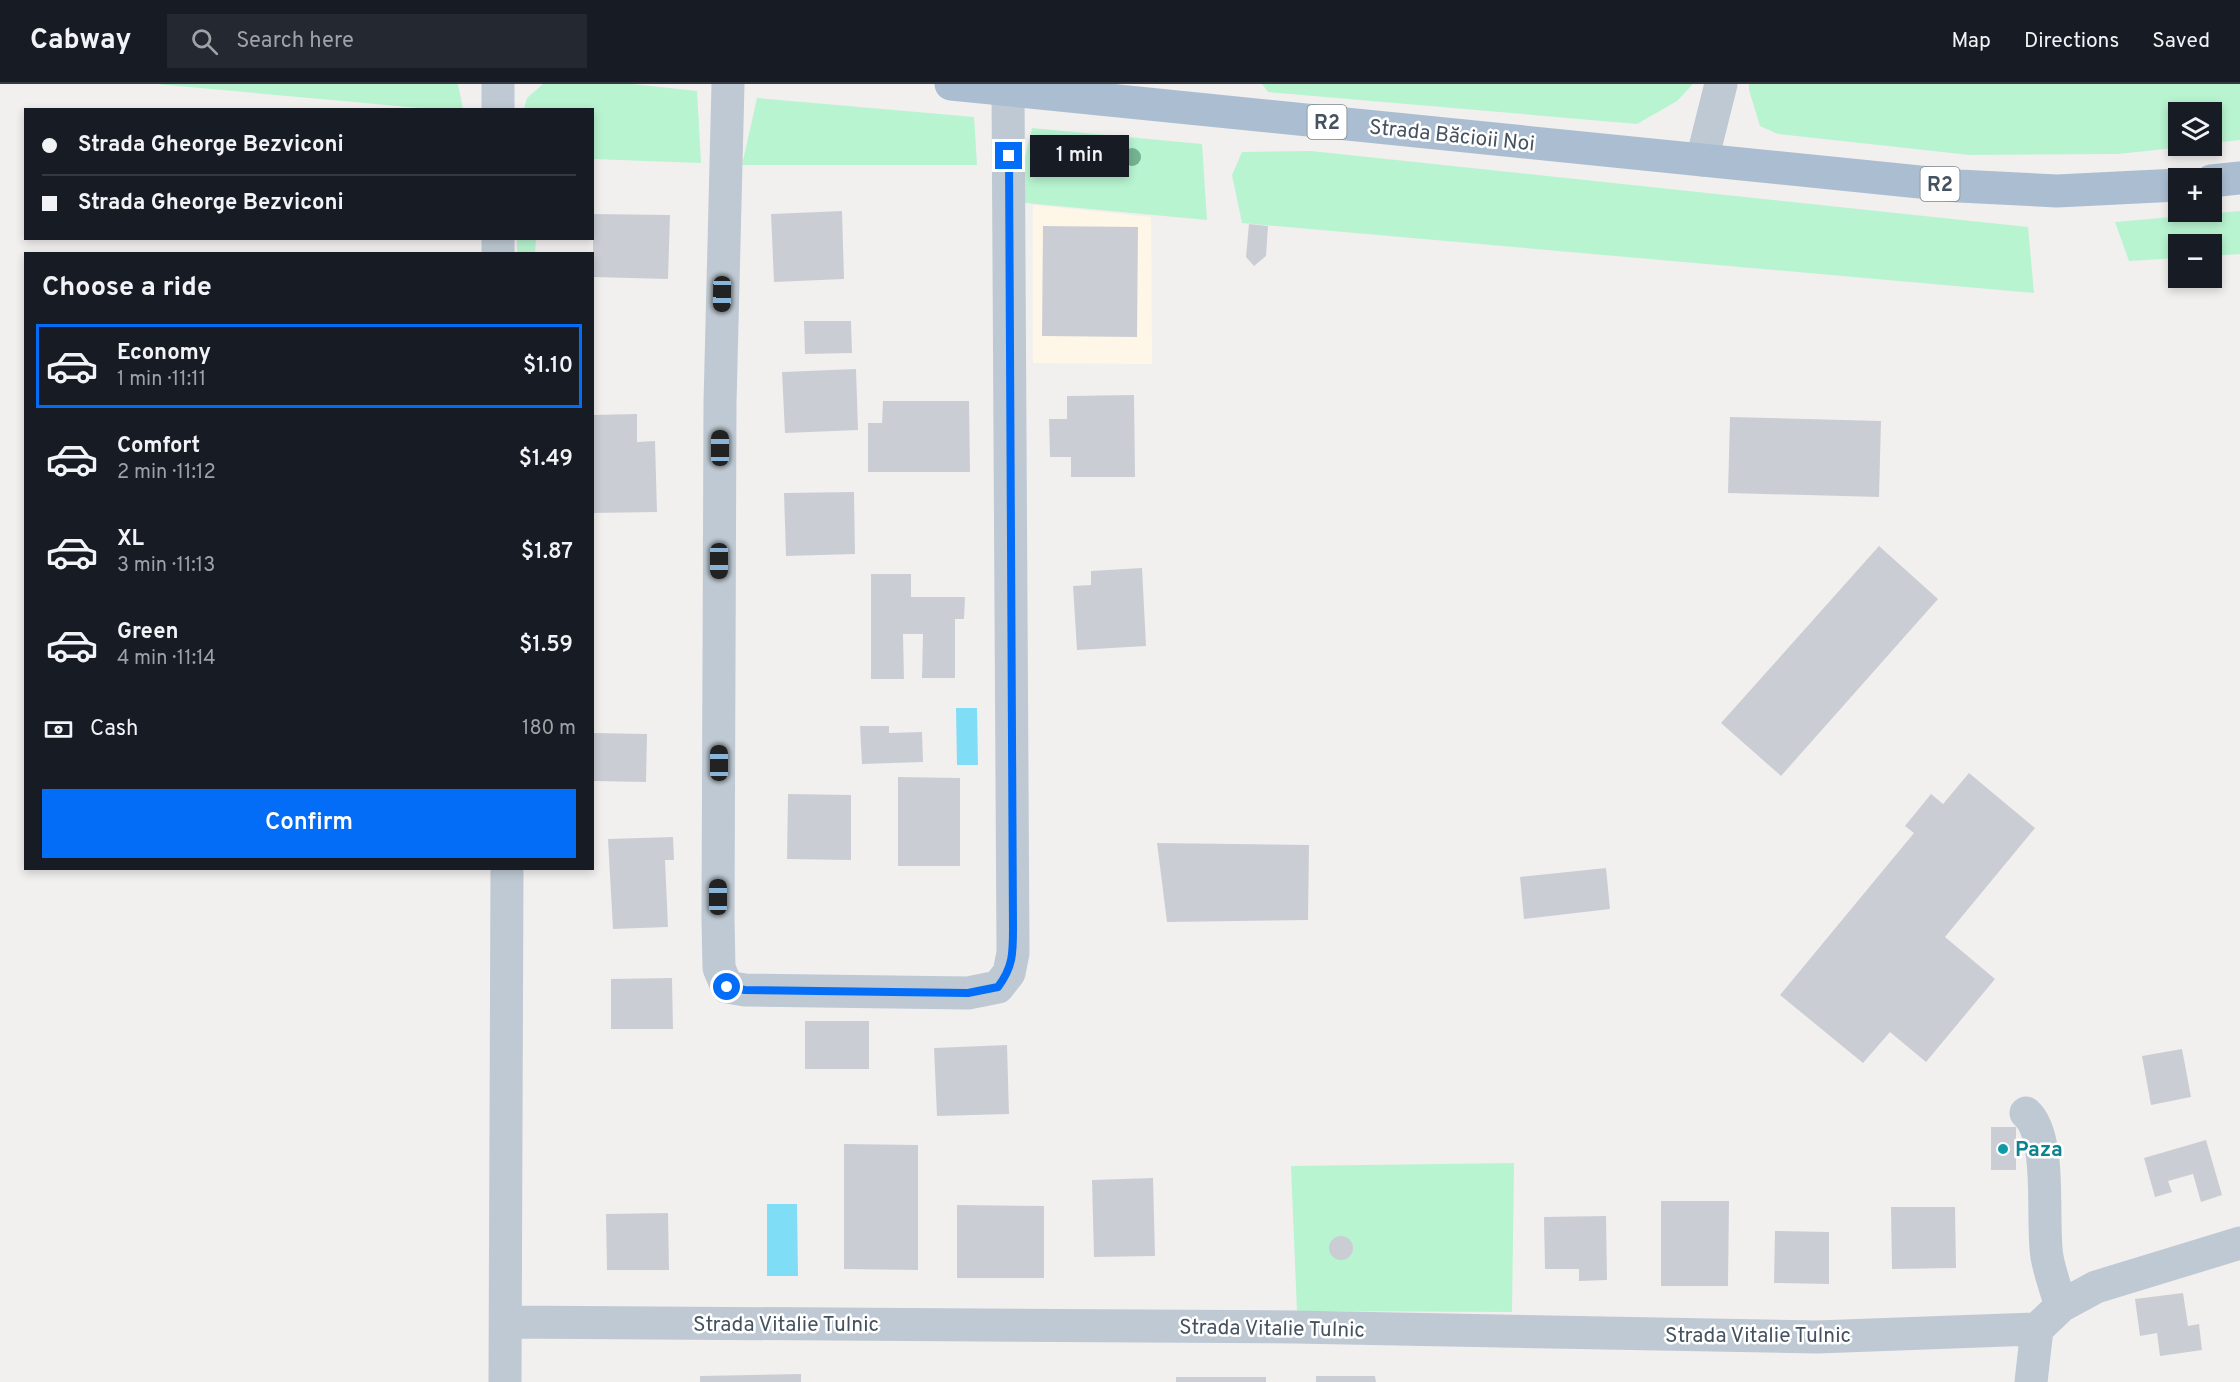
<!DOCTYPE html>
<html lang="en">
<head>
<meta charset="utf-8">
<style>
  body { margin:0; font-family:Overpass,sans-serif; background:#242831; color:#f1f3f6; height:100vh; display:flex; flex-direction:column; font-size:22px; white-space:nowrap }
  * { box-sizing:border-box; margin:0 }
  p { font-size:20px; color:#9ea1a6 }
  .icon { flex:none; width:33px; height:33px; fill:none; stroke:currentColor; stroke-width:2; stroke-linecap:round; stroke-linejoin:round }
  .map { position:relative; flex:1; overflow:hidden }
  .details { position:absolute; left:24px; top:168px; width:570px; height:618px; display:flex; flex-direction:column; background:#171b24; border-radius:0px; box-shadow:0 3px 9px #0003 }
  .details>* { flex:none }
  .banner { position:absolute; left:24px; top:24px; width:570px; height:132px; border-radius:0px; box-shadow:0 3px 9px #0003; display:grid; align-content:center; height:132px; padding:0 18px; background:#171b24 }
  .buttons { position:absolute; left:2168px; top:18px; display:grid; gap:12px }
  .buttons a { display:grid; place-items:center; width:54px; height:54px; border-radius:0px; background:#171b24; box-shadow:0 3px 9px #0003; font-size:30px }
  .end { position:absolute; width:27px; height:27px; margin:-14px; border:8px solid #046df7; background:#fff; box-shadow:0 0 0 3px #fff }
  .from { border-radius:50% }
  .bubble { position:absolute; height:42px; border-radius:0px; background:#171b24; box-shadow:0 3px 9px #0003; font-size:20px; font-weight:600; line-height:42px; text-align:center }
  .car { position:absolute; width:18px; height:36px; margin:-18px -9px; border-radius:8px; box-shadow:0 0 4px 2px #0007; background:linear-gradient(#222 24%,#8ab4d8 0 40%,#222 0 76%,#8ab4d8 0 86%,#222 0) }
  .banner b { display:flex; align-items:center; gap:21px; height:57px; font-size:22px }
  .banner b+b { border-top:2px solid #363941 }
  .banner i { width:15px; height:15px; background:#f1f3f6 }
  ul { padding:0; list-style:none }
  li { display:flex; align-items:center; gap:18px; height:84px; margin:0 12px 9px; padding:0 6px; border:3px solid transparent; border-radius:0px }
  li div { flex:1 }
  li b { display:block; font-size:22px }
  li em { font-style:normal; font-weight:600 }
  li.active { border-color:#046df7 }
  li>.icon { width:54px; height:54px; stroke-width:1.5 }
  h2 { padding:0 18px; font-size:27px; line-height:72px }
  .pay { display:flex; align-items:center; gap:15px; height:66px; padding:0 18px; font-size:22px }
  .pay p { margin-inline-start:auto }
  .button { display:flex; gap:12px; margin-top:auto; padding:12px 18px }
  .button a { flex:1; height:69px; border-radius:0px; background:#046df7; color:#fff; font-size:24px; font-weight:600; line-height:69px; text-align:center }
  header { display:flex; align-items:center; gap:36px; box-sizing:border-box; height:84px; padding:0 30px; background:#171b24; border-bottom:2px solid #363941 }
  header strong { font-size:28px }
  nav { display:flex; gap:33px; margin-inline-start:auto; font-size:21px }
  .search { width:420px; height:54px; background:#242831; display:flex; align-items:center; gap:15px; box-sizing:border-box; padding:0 21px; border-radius:0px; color:#9ea1a6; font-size:22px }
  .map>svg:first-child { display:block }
  .commercial { fill:#fef7e7 }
  .green { fill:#b8f4d0 }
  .water { fill:#80ddf6 }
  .building { fill:#caced4 }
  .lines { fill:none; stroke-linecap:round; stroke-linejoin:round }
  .minor { stroke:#bec9d3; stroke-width:33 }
  .primary { stroke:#abbed1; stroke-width:33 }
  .tree { fill:#74b493 }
  .route { stroke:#046df7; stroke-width:8 }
  .culture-dot { fill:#0f9aa8; stroke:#fff; stroke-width:2 }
  .labels { text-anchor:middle; stroke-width:5; stroke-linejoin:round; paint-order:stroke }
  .shield { fill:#fff; stroke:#7d868f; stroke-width:1.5 }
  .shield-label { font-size:20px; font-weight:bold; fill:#45525f }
  .street-label { font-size:21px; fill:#45525f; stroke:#fff }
  .culture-label { font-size:21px; font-weight:bold; fill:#0d838f; stroke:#fff; text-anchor:start }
</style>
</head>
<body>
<header>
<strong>Cabway</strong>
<div class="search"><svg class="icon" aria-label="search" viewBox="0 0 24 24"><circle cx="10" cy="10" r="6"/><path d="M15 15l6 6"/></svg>Search here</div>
<nav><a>Map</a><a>Directions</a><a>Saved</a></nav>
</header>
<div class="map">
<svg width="2240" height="1298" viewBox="0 0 2240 1298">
  <rect width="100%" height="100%" fill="#f2efef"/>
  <path class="commercial" d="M1033,121L1151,133L1152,280L1033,279Z"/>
  <path class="green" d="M156,0H458L463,25H431Z
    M543,0H632L697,7L701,79L593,75L592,26L524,25L527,14Z
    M1262,0H1693L1677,17L1637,40L1268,8Z
    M1749,0H2240V56L2211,59V28H2178V62H2193L2118,70L1970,71L1778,50L1760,42L1749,6Z
    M757,14L974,33L977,81H742Z
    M1032,44L1202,60L1207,136L1025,119L1024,77Z
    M1311,67L2028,143L2034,209L1242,139L1232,91L1242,68Z
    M2240,127V170L2211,172V160H2178V174L2129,177L2115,138Z
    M517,155H536L535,169H517Z
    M1514,1079L1512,1228L1297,1227L1291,1082Z"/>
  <path class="water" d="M956,624H977L978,681H957Z
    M767,1120H797L798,1192H767Z"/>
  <path class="building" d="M842,127L844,195L774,198L771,130Z
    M593,130L670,131L668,195L593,193Z
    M1249,140L1268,142L1266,172L1254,182L1246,173Z
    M1043,142L1138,143L1137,253L1042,252Z
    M804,237H851L852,269L805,270Z
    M856,285L858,346L785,349L782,288Z
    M1134,311L1135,393H1071V373H1050L1049,335H1067V312Z
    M883,317H969L970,388H868V339H882Z
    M637,330V358L655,357L657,428L592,429V331Z
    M1730,333L1881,337L1879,413L1728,409Z
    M854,408L855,470L786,472L784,409Z
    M1879,462L1938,515L1781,692L1721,639Z
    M1142,484L1146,562L1077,566L1073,502L1091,501V487Z
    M871,490H911V513H965L964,535H955V594H922L923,550H903L904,595H871Z
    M860,642H889V649L922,648L923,678L862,680Z
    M594,649L647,650L646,698L593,697Z
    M1969,689L2035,744L1945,853L1995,895L1926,978L1890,948L1863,979L1780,911L1914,749L1905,742L1931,710L1943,720Z
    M898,693L960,694V782H898Z
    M788,710L851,711V776L787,775Z
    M673,753L674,776H665L668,843L613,845L608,755Z
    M1157,759L1309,761L1308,836L1167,838Z
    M1606,784L1610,825L1524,835L1520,793Z
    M672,894L673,945H611V895Z
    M805,937H869V985H805Z
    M1007,961L1009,1030L937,1032L934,964Z
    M2182,965L2191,1013L2151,1021L2142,972Z
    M1991,1043H2016V1086H1991Z
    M2206,1056L2222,1111L2201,1118L2193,1090L2168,1097L2172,1108L2155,1113L2144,1074Z
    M844,1060L918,1061V1186L844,1185Z
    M1153,1094L1155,1172L1094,1173L1092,1096Z
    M1661,1117H1729L1728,1202H1661Z
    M957,1121L1044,1122V1194H957Z
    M1891,1123H1955L1956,1184L1892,1185Z
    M668,1129L669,1186H607L606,1130Z
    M1606,1132L1607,1196L1579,1197V1185H1545L1544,1133Z
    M1775,1147L1829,1148V1200L1774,1199Z
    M1329 1164a12 12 0 1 1 24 0a12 12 0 1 1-24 0Z
    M2183,1209L2188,1242L2199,1240L2202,1266L2160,1272L2157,1249L2140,1252L2135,1215Z
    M801,1290V1298H700V1292Z
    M1316,1292H1375L1376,1298H1316Z
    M1176,1293H1266V1298H1176Z"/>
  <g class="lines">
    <path class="minor" d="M728,0L720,319L718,835L719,884L727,903L745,906L968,909L998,903L1009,889L1013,869L1008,5
      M498,26V0
      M1702,76L1721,0
      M498,170V154
      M2026,1029C2053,1053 2041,1138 2047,1173C2050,1189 2056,1206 2061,1222
      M507,1238L1294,1243L1817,1253L2037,1245
      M2037,1245L2061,1222L2096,1203L2240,1159
      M505,1298L507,784
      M2031,1298L2037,1245"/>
    <path class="primary" d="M951,0L1959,102L2057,107L2178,101
      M2211,97L2240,94"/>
  </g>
  <circle class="tree" cx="1132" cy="73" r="9"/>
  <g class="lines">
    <path class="route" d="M727,903L745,906L968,909L998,903C1013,883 1013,869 1013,845L1009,72"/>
  </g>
  <circle class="culture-dot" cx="2003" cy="1065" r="6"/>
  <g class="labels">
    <g class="shield">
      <rect x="1307.5" y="21" width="39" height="34" rx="4.5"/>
      <rect x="1920.5" y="83" width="39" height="34" rx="4.5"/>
    </g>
    <g class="shield-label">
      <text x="1327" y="45">R2</text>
      <text x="1940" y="107">R2</text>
    </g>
    <g class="street-label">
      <text transform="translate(1452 51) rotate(6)" y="7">Strada Băcioii Noi</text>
      <text x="786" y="1247">Strada Vitalie Tulnic</text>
      <text transform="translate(1272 1244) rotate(1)" y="7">Strada Vitalie Tulnic</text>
      <text x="1758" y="1258">Strada Vitalie Tulnic</text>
    </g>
    <g class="culture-label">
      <text x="2015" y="1072">Paza</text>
    </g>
  </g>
</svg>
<div class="buttons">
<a><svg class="icon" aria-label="layers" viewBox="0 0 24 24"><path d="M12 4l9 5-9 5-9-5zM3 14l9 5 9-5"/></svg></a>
<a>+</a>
<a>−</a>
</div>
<i class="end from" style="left:727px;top:903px"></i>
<i class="end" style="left:1009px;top:72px"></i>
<div class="bubble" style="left:1030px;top:51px;width:99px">1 min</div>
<i class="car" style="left:722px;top:210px;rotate:181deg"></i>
<i class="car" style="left:720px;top:364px;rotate:0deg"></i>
<i class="car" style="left:719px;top:477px;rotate:180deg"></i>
<i class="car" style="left:719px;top:679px;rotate:0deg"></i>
<i class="car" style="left:718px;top:813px;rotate:0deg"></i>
<div class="banner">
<b><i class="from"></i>Strada Gheorge Bezviconi</b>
<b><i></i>Strada Gheorge Bezviconi</b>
</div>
<section class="details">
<h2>Choose a ride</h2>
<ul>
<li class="active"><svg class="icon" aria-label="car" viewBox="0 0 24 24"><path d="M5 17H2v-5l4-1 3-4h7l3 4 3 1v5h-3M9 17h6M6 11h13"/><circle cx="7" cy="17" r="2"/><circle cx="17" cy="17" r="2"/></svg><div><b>Economy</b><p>1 min · 11:11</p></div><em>$1.10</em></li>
<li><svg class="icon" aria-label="car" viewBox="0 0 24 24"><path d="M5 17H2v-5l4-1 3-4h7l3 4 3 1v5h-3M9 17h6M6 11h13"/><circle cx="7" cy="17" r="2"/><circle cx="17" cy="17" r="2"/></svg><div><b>Comfort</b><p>2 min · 11:12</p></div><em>$1.49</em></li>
<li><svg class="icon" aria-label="car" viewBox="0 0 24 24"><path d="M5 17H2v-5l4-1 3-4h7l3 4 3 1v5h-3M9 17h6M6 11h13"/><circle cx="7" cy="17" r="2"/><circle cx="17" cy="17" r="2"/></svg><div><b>XL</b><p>3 min · 11:13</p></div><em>$1.87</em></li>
<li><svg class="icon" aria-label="car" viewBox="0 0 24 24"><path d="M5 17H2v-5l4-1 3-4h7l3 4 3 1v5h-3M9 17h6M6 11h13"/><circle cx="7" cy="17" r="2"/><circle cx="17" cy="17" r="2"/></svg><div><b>Green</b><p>4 min · 11:14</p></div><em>$1.59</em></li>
</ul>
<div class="pay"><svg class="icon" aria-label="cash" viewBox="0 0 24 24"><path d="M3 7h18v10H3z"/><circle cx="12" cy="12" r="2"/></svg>Cash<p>180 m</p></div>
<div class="button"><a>Confirm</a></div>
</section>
</div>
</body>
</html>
